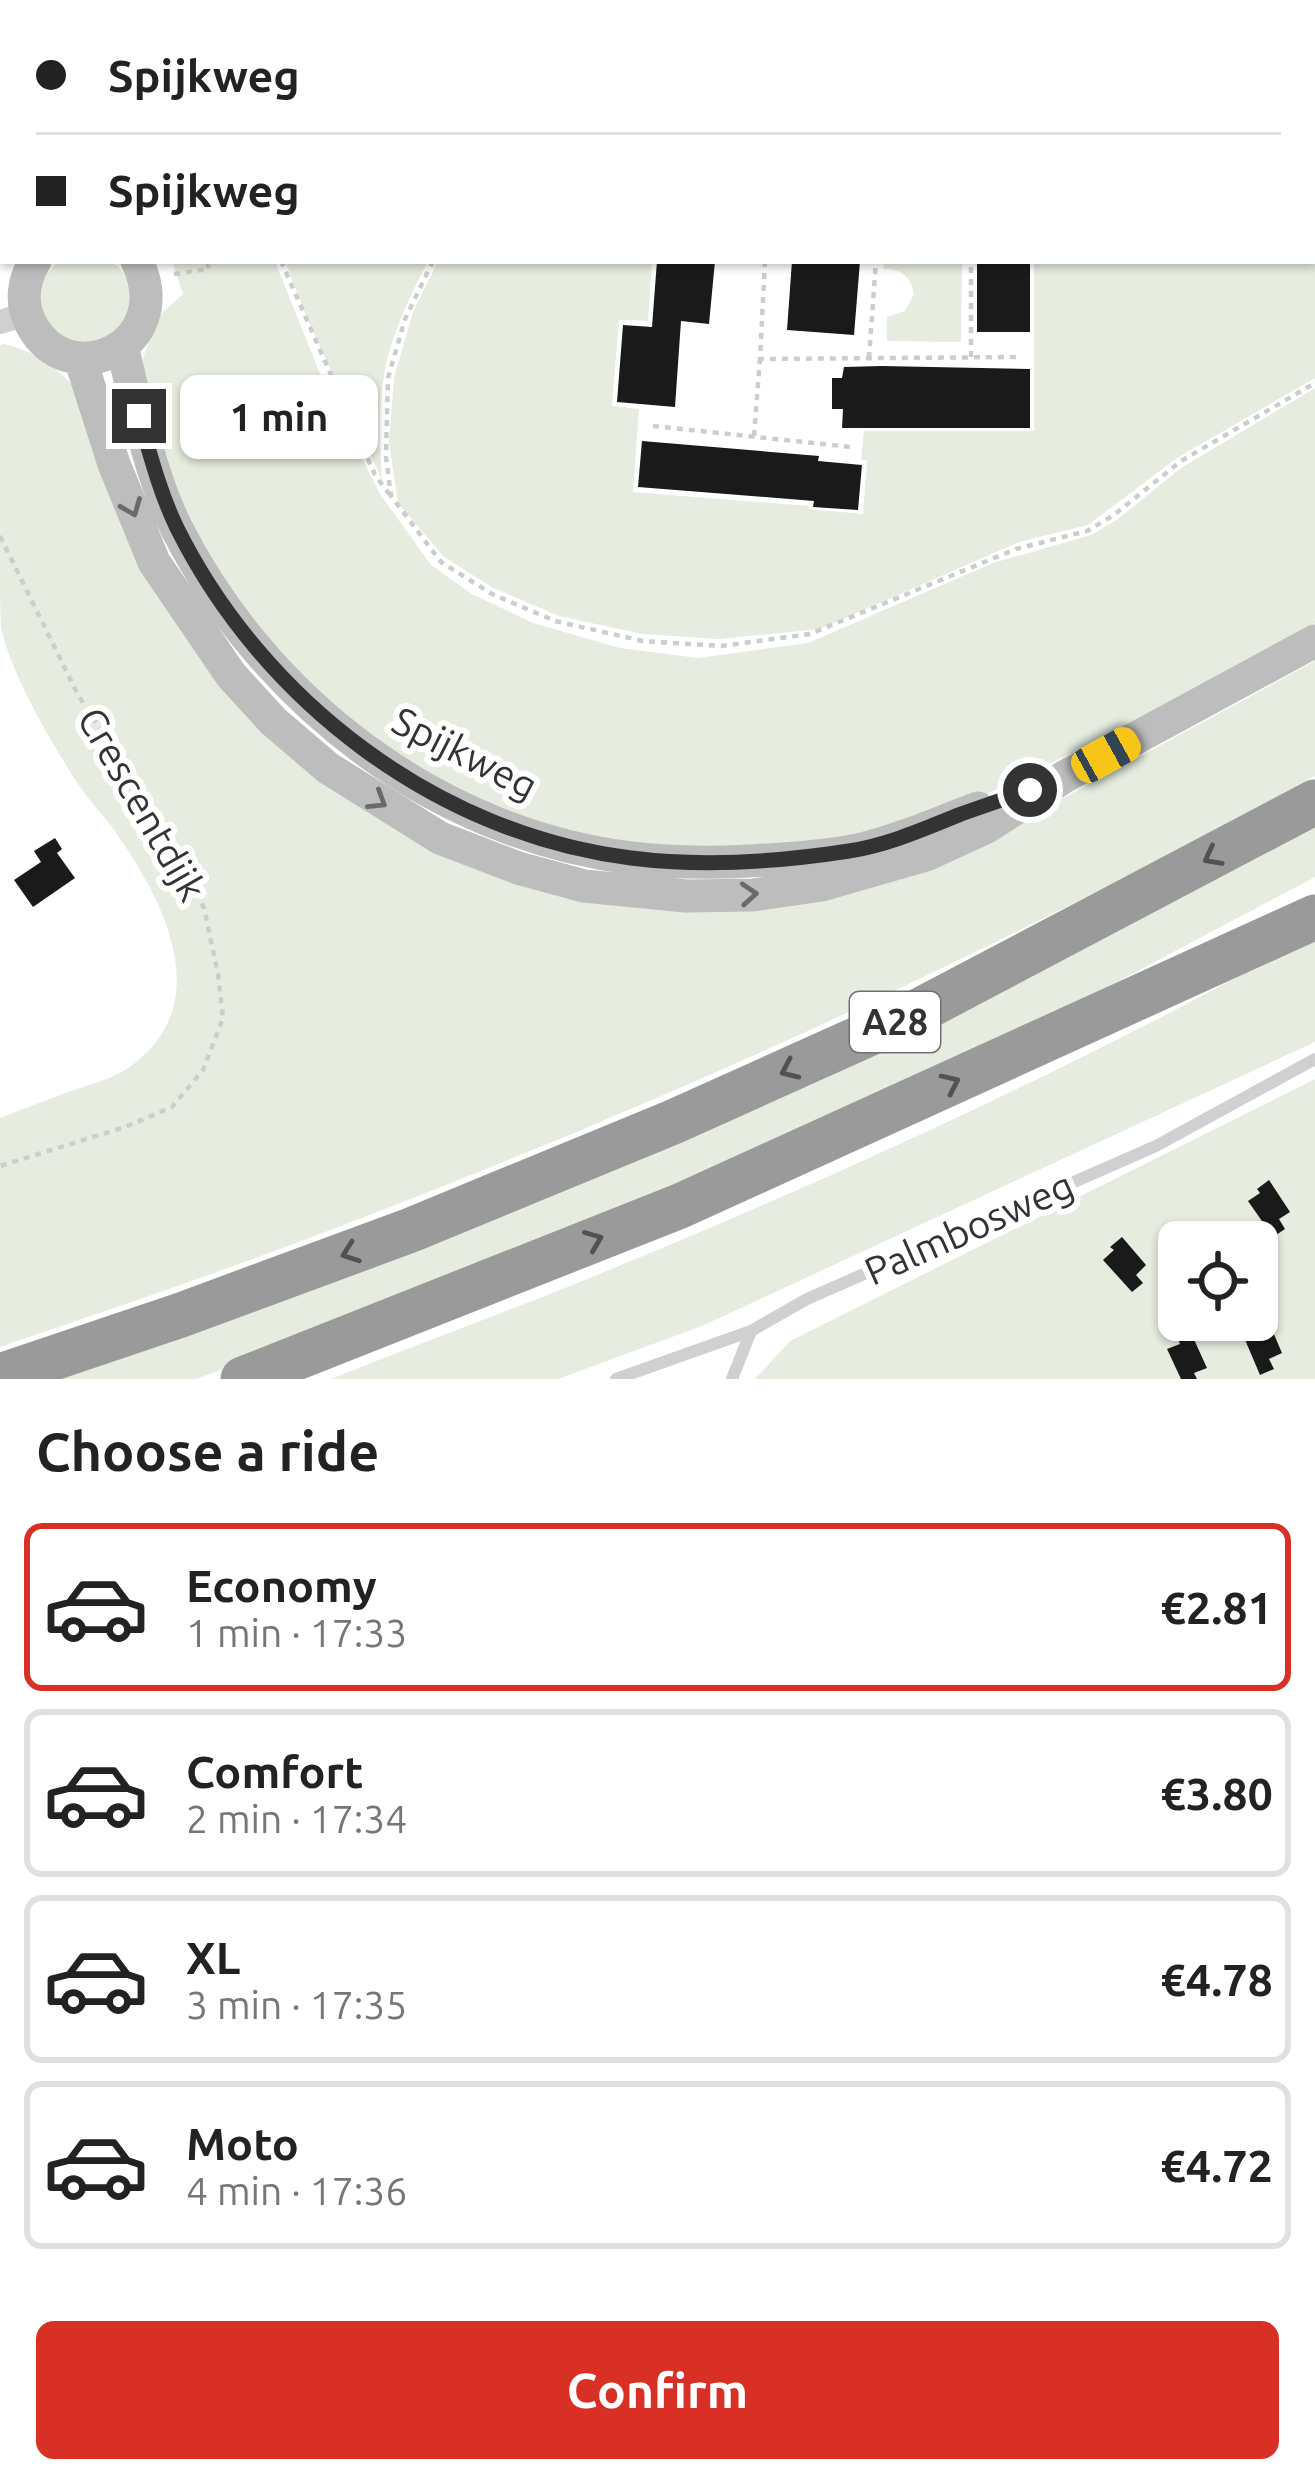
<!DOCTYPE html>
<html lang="en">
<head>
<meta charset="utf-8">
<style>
  body { margin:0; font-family:Ubuntu,sans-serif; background:#f2f2f2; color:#222; height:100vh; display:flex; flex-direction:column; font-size:45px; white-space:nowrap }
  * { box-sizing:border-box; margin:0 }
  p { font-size:39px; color:#767676 }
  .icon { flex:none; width:66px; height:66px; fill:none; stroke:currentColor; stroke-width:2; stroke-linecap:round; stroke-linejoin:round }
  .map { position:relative; height:1379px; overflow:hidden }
  .sheet { display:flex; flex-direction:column; background:#fff; flex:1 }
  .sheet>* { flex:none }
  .hud { position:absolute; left:0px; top:0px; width:1317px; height:264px; box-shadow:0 3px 9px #0004; display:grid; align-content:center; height:264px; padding:0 36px; background:#fff }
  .tools { position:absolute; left:1158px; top:1221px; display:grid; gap:24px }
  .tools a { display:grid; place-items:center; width:120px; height:120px; border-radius:18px; background:#fff; box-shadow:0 3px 9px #0004; font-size:60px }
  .end { position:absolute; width:54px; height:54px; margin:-27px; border:15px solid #333; background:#fff; box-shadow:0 0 0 6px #fff }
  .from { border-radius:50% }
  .bubble { position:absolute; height:84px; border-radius:18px; background:#fff; box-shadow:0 3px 9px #0004; font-size:39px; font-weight:700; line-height:84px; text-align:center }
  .car { position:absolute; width:36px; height:72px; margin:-36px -18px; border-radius:15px; box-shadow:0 0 9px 3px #0007; background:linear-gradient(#f5c518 24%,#345 0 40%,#f5c518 0 76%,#345 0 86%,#f5c518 0) }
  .hud b { display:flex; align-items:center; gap:42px; height:114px; font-size:45px }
  .hud b+b { border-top:3px solid #e0e0e0 }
  .hud i { width:30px; height:30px; background:#222 }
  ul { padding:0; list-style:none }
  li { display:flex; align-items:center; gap:36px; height:168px; margin:0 24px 18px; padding:0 12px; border:6px solid #e0e0e0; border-radius:18px }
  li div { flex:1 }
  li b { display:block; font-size:45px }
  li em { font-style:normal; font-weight:700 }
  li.on { border-color:#d93025 }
  li>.icon { width:108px; height:108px; stroke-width:1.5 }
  h2 { padding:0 36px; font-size:54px; line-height:144px }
  .button { display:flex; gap:24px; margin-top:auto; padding:24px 36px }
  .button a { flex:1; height:138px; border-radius:18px; background:#d93025; color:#fff; font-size:48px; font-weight:700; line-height:138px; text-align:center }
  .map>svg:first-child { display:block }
  .green { fill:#e6ecdf; fill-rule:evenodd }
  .building { fill:#1a1a1a }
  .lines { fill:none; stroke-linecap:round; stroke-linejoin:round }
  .path { stroke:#cdcdcd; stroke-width:4.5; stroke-dasharray:6 6; stroke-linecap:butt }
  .lane { stroke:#d0d0d0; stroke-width:12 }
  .street { stroke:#d0d0d0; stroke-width:24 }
  .secondary { stroke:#bdbdbd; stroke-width:33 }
  .highway { stroke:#9a9a9a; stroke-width:45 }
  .oneway { stroke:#6a6a6a }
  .oneway2 { stroke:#525252 }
  .route { stroke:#333; stroke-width:15 }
  .labels { text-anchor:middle; stroke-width:12; stroke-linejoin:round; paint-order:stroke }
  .shield { fill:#fff; stroke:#707070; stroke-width:3 }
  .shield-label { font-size:36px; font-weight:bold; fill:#333 }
  .street-label { font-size:39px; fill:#333; stroke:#fff }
</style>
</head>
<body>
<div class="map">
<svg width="1315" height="1379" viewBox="0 0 1315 1379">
  <rect width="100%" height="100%" fill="#fff"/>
  <path class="green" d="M1315,113V378L1177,458L1088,525L1019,542L820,629L718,639L642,634L559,616L493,588L443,556L398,503L389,442L394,377L413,312L438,261H652L648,321L619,320L612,406L639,409L633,492L809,506L810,509L863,514L867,461L861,459L864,431H1034V261H1314Z
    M60,261C75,261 93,258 107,261C131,266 137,306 123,324C80,378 3,304 60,261Z
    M172,261H275L318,369L380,494L431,565L472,594L533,623L620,648L698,658L808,643L993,563L1091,535L1118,519L1181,468L1315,388V623L1136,722L981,797L936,817L797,850L604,844L483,809L358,732L240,615L176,503L139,369L158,317L183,294Z
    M285,261H428C410,297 390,336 384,376C378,409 380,446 382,480L309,323Z
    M884,261H962L961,342L887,341V317L905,311L914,294C911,277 901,268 883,269Z
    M3,344C35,350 61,371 82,395L137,543L354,797L665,905L1021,821L1315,661V776C1007,946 687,1093 359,1219C241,1265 120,1306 0,1347V1118C26,1108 51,1098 77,1089C98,1082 118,1077 135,1063C218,997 160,895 112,827C101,813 88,799 78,784C51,742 12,676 1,628C0,604 0,572 0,546C0,479 0,412 0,345Z
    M1315,824V877L1030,1028L469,1274L365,1312L197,1379H59L328,1282Z
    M1315,935V1042L702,1326L558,1379H331C415,1345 501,1314 585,1280C834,1178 1079,1066 1315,935Z
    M1315,1079V1379H755L790,1341ZM1179,1242H1257V1320H1179Z"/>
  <path class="building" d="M657,261H715L709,324L681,321L675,407L617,402L623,325L652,327Z
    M792,261H860L854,335L787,330Z
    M977,261H1030V332H977Z
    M882,366L1030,369V428H842L843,409H832V378H842L844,367Z
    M642,441L819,456L818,461L862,465L858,510L813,507L814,501L638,487Z
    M55,838L62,849L57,853L75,878L33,907L14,880L41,862L34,851Z
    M1269,1180L1290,1212L1279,1219L1285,1229L1273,1237L1248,1201L1260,1193L1257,1189Z
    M1122,1237L1146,1265L1136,1275L1143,1283L1132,1292L1103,1260L1114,1250L1110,1247Z
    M1267,1318L1282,1353L1269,1359L1274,1369L1260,1375L1243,1335L1255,1329L1253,1324Z
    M1191,1333L1207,1368L1194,1373L1197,1379H1181L1167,1349L1180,1344L1178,1339Z"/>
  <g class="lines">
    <path class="path" d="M1125,0L1126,3
      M253,3L256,0
      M1314,109H1315
      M281,261L375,475L390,495
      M433,261L405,319L388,378L386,457L391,496L441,562L492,594L555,621L643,641L721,646L810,634L1016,549L1087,531L1114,515L1181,461L1315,383
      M765,261L760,359L1019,357
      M174,274L209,269L207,261
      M971,357V261
      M869,358L876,261
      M653,426L851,447
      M754,436L760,359
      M0,536L78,695L169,835L204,908L218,974L223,1018L203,1070L172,1107L125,1127L0,1166"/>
    <path class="lane" d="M616,1379L751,1331L807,1299L1156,1146L1315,1059
      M732,1379L751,1331"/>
    <path class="street" d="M390,0L398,3
      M788,3V0
      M0,322L25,314"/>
    <path class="secondary" d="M0,0L3,7
      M0,99L3,107
      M35,261C23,281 20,303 31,324C68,395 178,346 137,261
      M122,346C137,407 149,473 177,529C265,702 437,834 631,858C670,863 710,863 749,861C785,859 823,857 858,850C900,840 938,823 978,808
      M80,358L114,464L154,562L231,675L273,721L328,768L440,838L518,868L584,886L686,896L753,895L822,885L926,855L987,827L1064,777L1315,641"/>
    <path class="highway" d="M0,1376L181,1315L411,1230L673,1122L913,1014L1315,802
      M243,1379L680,1206L1315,917"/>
  </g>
  <defs><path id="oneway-chevron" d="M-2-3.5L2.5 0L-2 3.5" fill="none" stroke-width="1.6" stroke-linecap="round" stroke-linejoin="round" transform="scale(3)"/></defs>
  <g class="oneway">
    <use href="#oneway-chevron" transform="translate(132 508) rotate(68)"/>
    <use href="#oneway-chevron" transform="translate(378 801) rotate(32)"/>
    <use href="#oneway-chevron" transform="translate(749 894) rotate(-4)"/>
  </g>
  <g class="oneway2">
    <use href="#oneway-chevron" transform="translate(1212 857) rotate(152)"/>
    <use href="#oneway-chevron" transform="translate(789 1070) rotate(156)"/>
    <use href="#oneway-chevron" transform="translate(951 1083) rotate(-25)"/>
    <use href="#oneway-chevron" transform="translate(594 1240) rotate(-22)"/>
    <use href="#oneway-chevron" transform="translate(350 1253) rotate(160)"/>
  </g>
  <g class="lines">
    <path class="route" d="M139,416C150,454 160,493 177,528C263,701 437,834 631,858C702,867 778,862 849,851C888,845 924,829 961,814C984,806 1007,798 1030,790"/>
  </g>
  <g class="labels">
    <rect class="shield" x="850" y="992" width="90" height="60" rx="9"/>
    <g class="shield-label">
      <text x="895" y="1035">A28</text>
    </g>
    <g class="street-label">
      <text transform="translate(465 753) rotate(27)" y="14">Spijkweg</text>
      <text transform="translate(142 804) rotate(60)" y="14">Crescentdijk</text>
      <text transform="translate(969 1228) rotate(-24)" y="14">Palmbosweg</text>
    </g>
  </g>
</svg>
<div class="tools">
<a><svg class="icon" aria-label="locate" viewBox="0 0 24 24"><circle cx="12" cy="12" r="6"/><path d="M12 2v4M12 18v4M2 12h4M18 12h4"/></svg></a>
</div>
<i class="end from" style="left:1030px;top:790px"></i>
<i class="end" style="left:139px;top:416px"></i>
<div class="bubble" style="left:180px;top:375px;width:198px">1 min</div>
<i class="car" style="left:1106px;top:755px;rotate:61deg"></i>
<div class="hud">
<b><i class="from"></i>Spijkweg</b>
<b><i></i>Spijkweg</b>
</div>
</div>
<section class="sheet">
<h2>Choose a ride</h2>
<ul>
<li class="on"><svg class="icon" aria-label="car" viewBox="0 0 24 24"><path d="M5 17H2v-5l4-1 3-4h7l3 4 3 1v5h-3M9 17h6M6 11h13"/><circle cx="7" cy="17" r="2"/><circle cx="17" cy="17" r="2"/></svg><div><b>Economy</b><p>1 min · 17:33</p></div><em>€2.81</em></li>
<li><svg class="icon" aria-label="car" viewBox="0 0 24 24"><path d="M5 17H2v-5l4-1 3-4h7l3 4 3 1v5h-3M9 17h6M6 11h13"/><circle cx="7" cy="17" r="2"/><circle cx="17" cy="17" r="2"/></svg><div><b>Comfort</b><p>2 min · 17:34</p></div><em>€3.80</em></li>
<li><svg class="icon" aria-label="car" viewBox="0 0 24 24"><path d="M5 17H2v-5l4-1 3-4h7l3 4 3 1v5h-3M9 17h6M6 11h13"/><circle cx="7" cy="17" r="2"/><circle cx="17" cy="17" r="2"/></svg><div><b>XL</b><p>3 min · 17:35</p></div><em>€4.78</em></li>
<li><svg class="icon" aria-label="car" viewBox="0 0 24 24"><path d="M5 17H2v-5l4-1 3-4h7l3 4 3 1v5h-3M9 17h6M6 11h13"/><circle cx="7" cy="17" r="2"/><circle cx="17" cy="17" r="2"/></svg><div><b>Moto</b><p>4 min · 17:36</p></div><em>€4.72</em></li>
</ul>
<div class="button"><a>Confirm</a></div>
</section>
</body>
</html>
